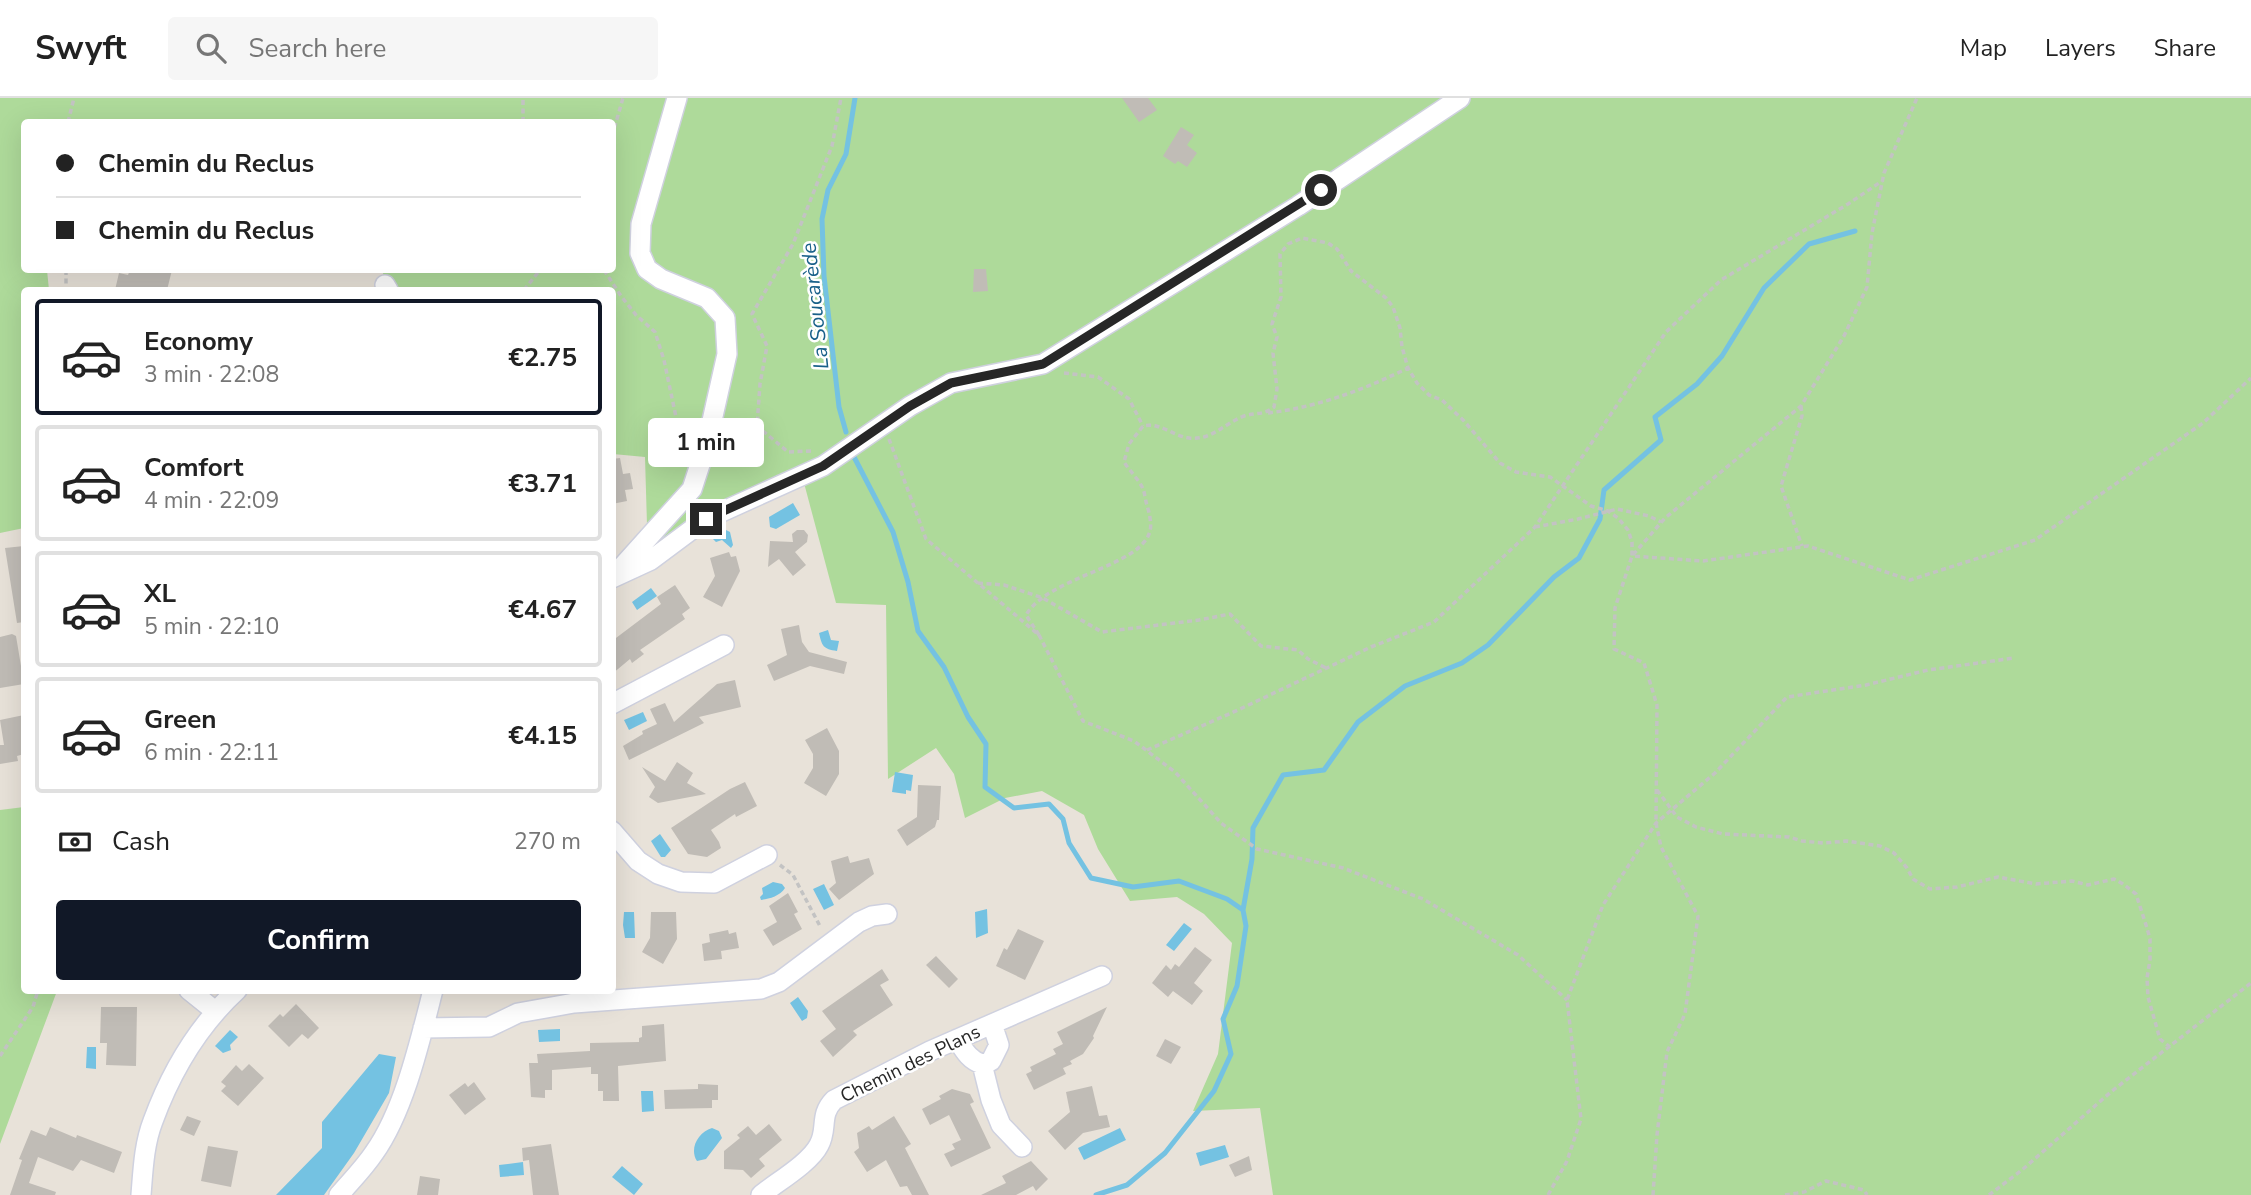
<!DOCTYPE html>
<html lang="en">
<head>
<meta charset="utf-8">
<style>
  body { margin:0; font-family:"Nunito Sans",sans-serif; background:#f6f6f6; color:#222; height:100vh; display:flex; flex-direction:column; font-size:26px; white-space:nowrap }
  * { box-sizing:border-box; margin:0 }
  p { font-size:23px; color:#767676 }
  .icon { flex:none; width:38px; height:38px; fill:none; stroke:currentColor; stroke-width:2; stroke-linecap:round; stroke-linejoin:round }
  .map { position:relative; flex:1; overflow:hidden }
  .details { position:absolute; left:21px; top:189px; width:595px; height:707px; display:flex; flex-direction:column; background:#fff; border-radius:7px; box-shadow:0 7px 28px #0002 }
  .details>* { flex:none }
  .banner { position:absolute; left:21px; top:21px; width:595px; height:154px; border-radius:7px; box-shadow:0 7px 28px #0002; display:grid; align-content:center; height:154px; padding:0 35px; background:#fff }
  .end { position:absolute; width:32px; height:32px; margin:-16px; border:9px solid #272727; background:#fff; box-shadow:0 0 0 4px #fff }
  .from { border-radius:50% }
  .bubble { position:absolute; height:49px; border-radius:7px; background:#fff; box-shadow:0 7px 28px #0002; font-size:23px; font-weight:700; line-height:49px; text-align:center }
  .banner b { display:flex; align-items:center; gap:24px; height:66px; font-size:26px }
  .banner b+b { border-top:2px solid #e0e0e0 }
  .banner i { width:18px; height:18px; background:#222 }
  ul { padding:12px 0 0; list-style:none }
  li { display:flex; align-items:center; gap:21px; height:116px; margin:0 14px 10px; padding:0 21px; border:4px solid #e0e0e0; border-radius:7px }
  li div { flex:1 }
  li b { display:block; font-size:26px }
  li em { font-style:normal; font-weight:700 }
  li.on { border-color:#111827 }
  li>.icon { width:63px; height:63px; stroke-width:1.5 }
  .pay { display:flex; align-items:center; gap:18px; height:77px; padding:0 35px; font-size:26px }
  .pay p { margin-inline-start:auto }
  .action { display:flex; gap:14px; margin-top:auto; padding:14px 35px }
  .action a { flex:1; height:80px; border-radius:7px; background:#111827; color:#fff; font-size:28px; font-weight:700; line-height:80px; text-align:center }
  header { display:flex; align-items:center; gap:42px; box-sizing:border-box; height:98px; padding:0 35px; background:#fff; border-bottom:2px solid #e0e0e0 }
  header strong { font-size:33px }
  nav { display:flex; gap:38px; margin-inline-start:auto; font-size:24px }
  .search { width:490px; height:63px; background:#f6f6f6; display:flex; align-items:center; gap:18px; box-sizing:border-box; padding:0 24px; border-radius:7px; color:#767676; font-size:26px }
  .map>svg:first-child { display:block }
  .green { fill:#aeda9a }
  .water { fill:#74c2e2 }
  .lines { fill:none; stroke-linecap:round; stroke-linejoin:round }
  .stream { stroke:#74c2e2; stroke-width:5 }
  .building { fill:#c0bcb6 }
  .minor-casing { stroke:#cfd1df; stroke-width:22 }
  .path { stroke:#c3c3c3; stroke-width:3.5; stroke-dasharray:5 3.5; stroke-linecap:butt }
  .minor { stroke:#fff; stroke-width:19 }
  .route { stroke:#272727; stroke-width:9 }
  .labels { text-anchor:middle; stroke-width:5; stroke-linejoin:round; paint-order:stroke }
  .street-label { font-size:19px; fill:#272727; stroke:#fff }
  .water-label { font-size:21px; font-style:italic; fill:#196089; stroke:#fff }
</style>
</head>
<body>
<header>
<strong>Swyft</strong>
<div class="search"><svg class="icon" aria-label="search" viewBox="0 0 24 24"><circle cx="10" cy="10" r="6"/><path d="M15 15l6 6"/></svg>Search here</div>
<nav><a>Map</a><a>Layers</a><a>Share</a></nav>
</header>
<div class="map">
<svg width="2251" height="1097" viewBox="0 0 2251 1097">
  <rect width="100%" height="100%" fill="#e8e2d9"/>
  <path class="green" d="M0,0H2251V1097H1273L1260,1010L1193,1013L1218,956L1232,845L1204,816L1177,799L1130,803L1098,751L1084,717L1042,693L1005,700L965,720L954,676L936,650L888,681L886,507L836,505L804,385L729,418L664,464L647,427L645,359L613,356L612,192H393L381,172H612V24H24V172H47L49,192H24V430L0,435Z
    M24,709V892L57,893L0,1046V712Z"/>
  <path class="water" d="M793,405L800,417L776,431L770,429L769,419Z
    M726,432L730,434L733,447L731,450L722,442L716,444L713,441V438Z
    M651,490L657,498L637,512L632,504Z
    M828,532L831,542L839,543L837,553C823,551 822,548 819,535Z
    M643,614L647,623L629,632L624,622Z
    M895,674L913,677L911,693L906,692V696L892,694Z
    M660,736L671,752L665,759H661L651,743Z
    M773,784L782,786L785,790C780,798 769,801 761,802L760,799L763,796L762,790Z
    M824,786L834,807L824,812L813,791Z
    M987,811L988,835L976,840L975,814Z
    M624,814H634L635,840H625L623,827Z
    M1184,825L1192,831L1174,853L1166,847Z
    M798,899L808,913L807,920L802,923L790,905Z
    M560,931V943L539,944L538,932Z
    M230,932L238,939L230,947L231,952L223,955L215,948Z
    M87,949H96V971L86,970Z
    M379,956L396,959L389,995L354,1055L324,1097H276L322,1050V1024Z
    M641,993H653L654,1013L642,1014Z
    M712,1030L719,1033L722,1040L706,1061L697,1063C689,1051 698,1034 712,1030Z
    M1120,1030L1126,1042L1084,1062L1078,1050Z
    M1225,1047L1229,1059L1200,1068L1196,1055Z
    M523,1064L524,1077L500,1079L499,1067Z
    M622,1068L643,1086L634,1097L612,1079Z"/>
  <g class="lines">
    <path class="stream" d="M846,334L839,309L824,178L822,121L828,92L846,56L855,0
      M853,357L893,434L908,484L918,533L944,569L968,619L986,646L985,689L1014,710L1049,706L1063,721L1069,745L1091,780L1133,789L1179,783L1227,801L1243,812L1246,828L1237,888L1223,921L1231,956L1214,993L1165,1055L1127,1087L1096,1097
      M1243,812L1252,761L1253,730L1283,677L1324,672L1358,624L1405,588L1462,565L1488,547L1554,479L1579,460L1600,421L1604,392L1661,342L1655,319L1697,286L1722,258L1764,190L1809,146L1855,133"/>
  </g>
  <path class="building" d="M1122,0H1148L1157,12L1139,24Z
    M1181,29L1194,37L1187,47L1197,55L1187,69L1178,63L1175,66L1163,58Z
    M974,171H986L988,193L973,194Z
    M130,172H172L167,192H115L119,175L128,177Z
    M620,360L623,376L630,375L633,391L625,392L627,403L612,406V361Z
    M797,432H804L808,437L807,444L795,454L806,467L793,478L779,461L768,469L770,443L793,444L792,436Z
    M24,448V524L17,525L5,450Z
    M729,454L731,459L736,458L740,473L722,509L703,499L715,478L710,460Z
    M675,487L690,510L682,516L685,521L640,552L644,556L632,565L630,561L612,576V543L661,506L657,499Z
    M799,527L802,544L809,554L847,564L844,576L810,568L774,583L767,567L787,557L781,531Z
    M12,536L16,538L24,586L0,590V539Z
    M735,582L741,609L699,619L704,625L629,662L623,648L643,636L642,633L657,626L650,611L665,605L674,624L717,586Z
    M24,617V635L21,636L24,656L17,658L18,663L0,666V647H4L0,622Z
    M827,630L839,653V676L826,698L804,685L813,670V656L805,642Z
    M677,664L693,675L687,685L706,696L658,705L649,699L655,689L642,669L665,683Z
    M745,684L757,708L736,719L735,716L711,732L719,744L721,750L707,759L688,756L671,730L730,691Z
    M918,687L941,688L939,722H937L935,729L907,748L897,732L917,719Z
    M848,758L850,765L869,760L874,776L839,802L829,791L836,785L831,763Z
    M788,795L798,814L794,816L802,831L773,848L763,832L777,824L769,808Z
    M651,814H676L677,841L663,866L642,854L650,840Z
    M1018,831L1044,843L1025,882L996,868L1004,850L1007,852Z
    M728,832L729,836L736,834L739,850L721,853L722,861L704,863L702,846L710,844L709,836Z
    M1195,849L1212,862L1194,885L1203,893L1192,907L1173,893L1168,899L1152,885L1166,867L1171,872L1175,866L1179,869Z
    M936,858L958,881L949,890L926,867Z
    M882,871L889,882L880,887L893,907L853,933L857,937L833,959L820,943L836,931L822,913Z
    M296,906L319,930L308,941L302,936L289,949L268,928L280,916L283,919Z
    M101,909H137L136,968L106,967L107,945H100Z
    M1107,909L1093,938L1094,940L1083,956L1070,963L1072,966L1063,970L1066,976L1034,992L1026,976L1032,973L1030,969L1056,956L1053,951L1063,946L1057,934Z
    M664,926L666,963L618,968L619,1003H603V993H598V976H591V969L552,972V992H545V1000L531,999L529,965H538L537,956L590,953V945L639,944V940L642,939V928Z
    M1165,941L1181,949L1171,966L1156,958Z
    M249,966L264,980L238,1008L221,993L226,988L221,984L236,967L242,973Z
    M474,984L486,1001L465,1017L449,997L465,985L468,989Z
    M698,986L718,987V1002H712V1010L665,1011L664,992L698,991Z
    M1092,988L1099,1018L1107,1017L1110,1029L1083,1035L1065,1052L1048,1033L1070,1014L1066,994Z
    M952,991L970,996L974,1004L970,1006L991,1050L951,1069L944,1056L955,1051L952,1046L961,1042L949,1017L930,1027L922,1011L941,1001L939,998Z
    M187,1018L201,1023L194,1038L180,1032Z
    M894,1018L911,1046L905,1050L929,1097H912L907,1088L900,1089L886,1062L867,1074L854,1054L859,1050L857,1035L869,1028L872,1032Z
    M769,1026L782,1042L759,1061L765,1068L751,1080L743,1072L724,1071V1053L740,1040L737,1037L748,1028L756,1037Z
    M50,1029L76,1040L77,1037L122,1054L114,1075L81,1062L73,1073L38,1059L29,1085L56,1094L55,1097H10L22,1062L19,1061L31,1032L46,1038Z
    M551,1046L559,1097H533L529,1062L523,1063L522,1050Z
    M208,1048L238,1053L231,1089L201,1083Z
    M1249,1058L1252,1072L1235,1079L1229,1067Z
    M1031,1063L1048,1081L1036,1093L1033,1088L1016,1097H981L1006,1085L1002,1078Z
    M420,1078L440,1081L438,1097H417Z"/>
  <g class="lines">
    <defs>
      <path id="minor" d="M385,187L388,192
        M620,471L692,391L707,345L727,256L725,220L707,200L661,181L647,171L640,155L641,126L677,0
        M612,480L651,462L706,421L823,368L910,308L951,285L1043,266L1298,108L1460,0
        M612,606L724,547
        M612,733L638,763L658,776L681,784L714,785L767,757
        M189,892L215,913
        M423,930L489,929L518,915L574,905L761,891L779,884L859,824L872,818L887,816
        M957,941C964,952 969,962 982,966L991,963L999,947L992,926
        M982,966L991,1002L1001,1027L1022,1049
        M141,1097C143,1072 144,1046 153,1023C171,974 199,927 237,892
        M339,1097C351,1083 364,1070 374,1055C404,1013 420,943 433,892
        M761,1097C777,1084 810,1065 819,1047C828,1031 819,1017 834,1002L930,953L1102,878"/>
    </defs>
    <use href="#minor" class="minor-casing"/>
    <path class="path" d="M68,24L74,0
      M523,24V0
      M612,38L623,0
      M66,172V192
      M604,172L621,198L636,217L655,234L664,262L684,357
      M524,192L540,172
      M1064,275L1098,279L1129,301L1143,328
      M1801,308L1802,318L1781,388L1802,448
      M1268,315C1318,309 1363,292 1408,270
      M889,341L926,441L1039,537L1083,623L1134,643L1175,674L1221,725L1257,751L1343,770L1423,801L1518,857L1567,902
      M811,353L788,354L757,328L760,286L767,248L752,216L793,146L832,48L841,0
      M1535,429L1578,421L1617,411L1649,418L1661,424
      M978,485L1004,487L1043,500L1102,534L1199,522L1230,516L1261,548L1298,552L1308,561L1326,570
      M1039,537L1026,517C1049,478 1141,469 1150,433C1152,426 1149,414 1147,407C1145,402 1145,395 1143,391C1140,383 1129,372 1124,364L1129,346L1143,328C1160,324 1173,338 1189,340C1211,343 1225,325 1244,318C1256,314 1262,318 1274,309L1277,291L1273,255L1277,239L1272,226L1281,199L1280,156L1288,146L1302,140L1328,145L1337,151L1351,173L1386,200L1393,209L1400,230L1402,249L1408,270L1417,285L1429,297L1442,302L1464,323L1500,365L1516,374L1550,379L1591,408L1608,413L1618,420L1628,432L1632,444V458L1703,463L1808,448L1910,482L2035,442L2203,325L2251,280
      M1147,652L1238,612L1371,549L1434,524L1535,429L1666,234L1721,182L1848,106L1882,83
      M1657,692L1677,719L1696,729L1723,736L1789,739L1802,743L1824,745L1847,743L1880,748L1894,755L1907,770L1913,781L1930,791L1957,789L1998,779L2036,786L2072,783L2088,787L2114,781L2123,786L2136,796L2147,830L2150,841V862L2147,880L2148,899L2160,941L2170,949
      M780,767L793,777L821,830
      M0,958L33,909L38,892
      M1548,1097L1567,1063L1581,1021L1567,902L1603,807L1656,725L1715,675L1787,599L1866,587L1928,572L2014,560
      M1653,1097L1657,1037L1667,954L1685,916L1698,818L1661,749L1656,725L1657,607L1644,565L1614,551L1615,510L1632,458L1665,420L1801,308L1844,238L1867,189L1872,135L1884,75L1917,0
      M1785,1097L1804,1094L1826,1083L1864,1092L1867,1097
      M1989,1097L2022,1072L2112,993L2251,885"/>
    <use href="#minor" class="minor"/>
  </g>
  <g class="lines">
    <path class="route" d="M706,421L823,368L910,308L951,285L1043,266L1321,92"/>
  </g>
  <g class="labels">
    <g class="street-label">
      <text transform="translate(910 965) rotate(-26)" y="7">Chemin des Plans</text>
    </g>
    <g class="water-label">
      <text transform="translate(815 208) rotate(-96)" y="7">La Soucarède</text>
    </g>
  </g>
</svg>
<i class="end from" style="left:1321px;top:92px"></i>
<i class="end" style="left:706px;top:421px"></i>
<div class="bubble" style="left:648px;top:320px;width:116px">1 min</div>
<div class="banner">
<b><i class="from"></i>Chemin du Reclus</b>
<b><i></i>Chemin du Reclus</b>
</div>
<section class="details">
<ul>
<li class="on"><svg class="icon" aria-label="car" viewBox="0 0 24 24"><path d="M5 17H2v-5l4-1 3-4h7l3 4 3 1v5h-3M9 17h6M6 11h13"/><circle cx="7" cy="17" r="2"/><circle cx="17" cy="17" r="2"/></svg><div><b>Economy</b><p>3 min · 22:08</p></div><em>€2.75</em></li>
<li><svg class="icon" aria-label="car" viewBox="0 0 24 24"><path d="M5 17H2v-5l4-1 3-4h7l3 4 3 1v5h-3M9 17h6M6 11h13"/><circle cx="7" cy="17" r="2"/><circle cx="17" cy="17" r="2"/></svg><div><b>Comfort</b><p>4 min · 22:09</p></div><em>€3.71</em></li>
<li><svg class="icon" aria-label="car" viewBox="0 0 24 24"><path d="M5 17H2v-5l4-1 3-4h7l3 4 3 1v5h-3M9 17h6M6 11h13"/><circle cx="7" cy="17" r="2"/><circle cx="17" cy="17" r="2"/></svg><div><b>XL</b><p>5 min · 22:10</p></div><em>€4.67</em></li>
<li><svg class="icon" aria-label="car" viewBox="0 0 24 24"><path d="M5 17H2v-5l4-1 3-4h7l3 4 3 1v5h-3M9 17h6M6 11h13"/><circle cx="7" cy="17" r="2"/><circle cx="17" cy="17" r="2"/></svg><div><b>Green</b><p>6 min · 22:11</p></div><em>€4.15</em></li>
</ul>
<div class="pay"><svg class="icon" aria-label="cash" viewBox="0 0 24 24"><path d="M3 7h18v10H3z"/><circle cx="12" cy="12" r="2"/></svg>Cash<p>270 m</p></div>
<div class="action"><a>Confirm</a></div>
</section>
</div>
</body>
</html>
